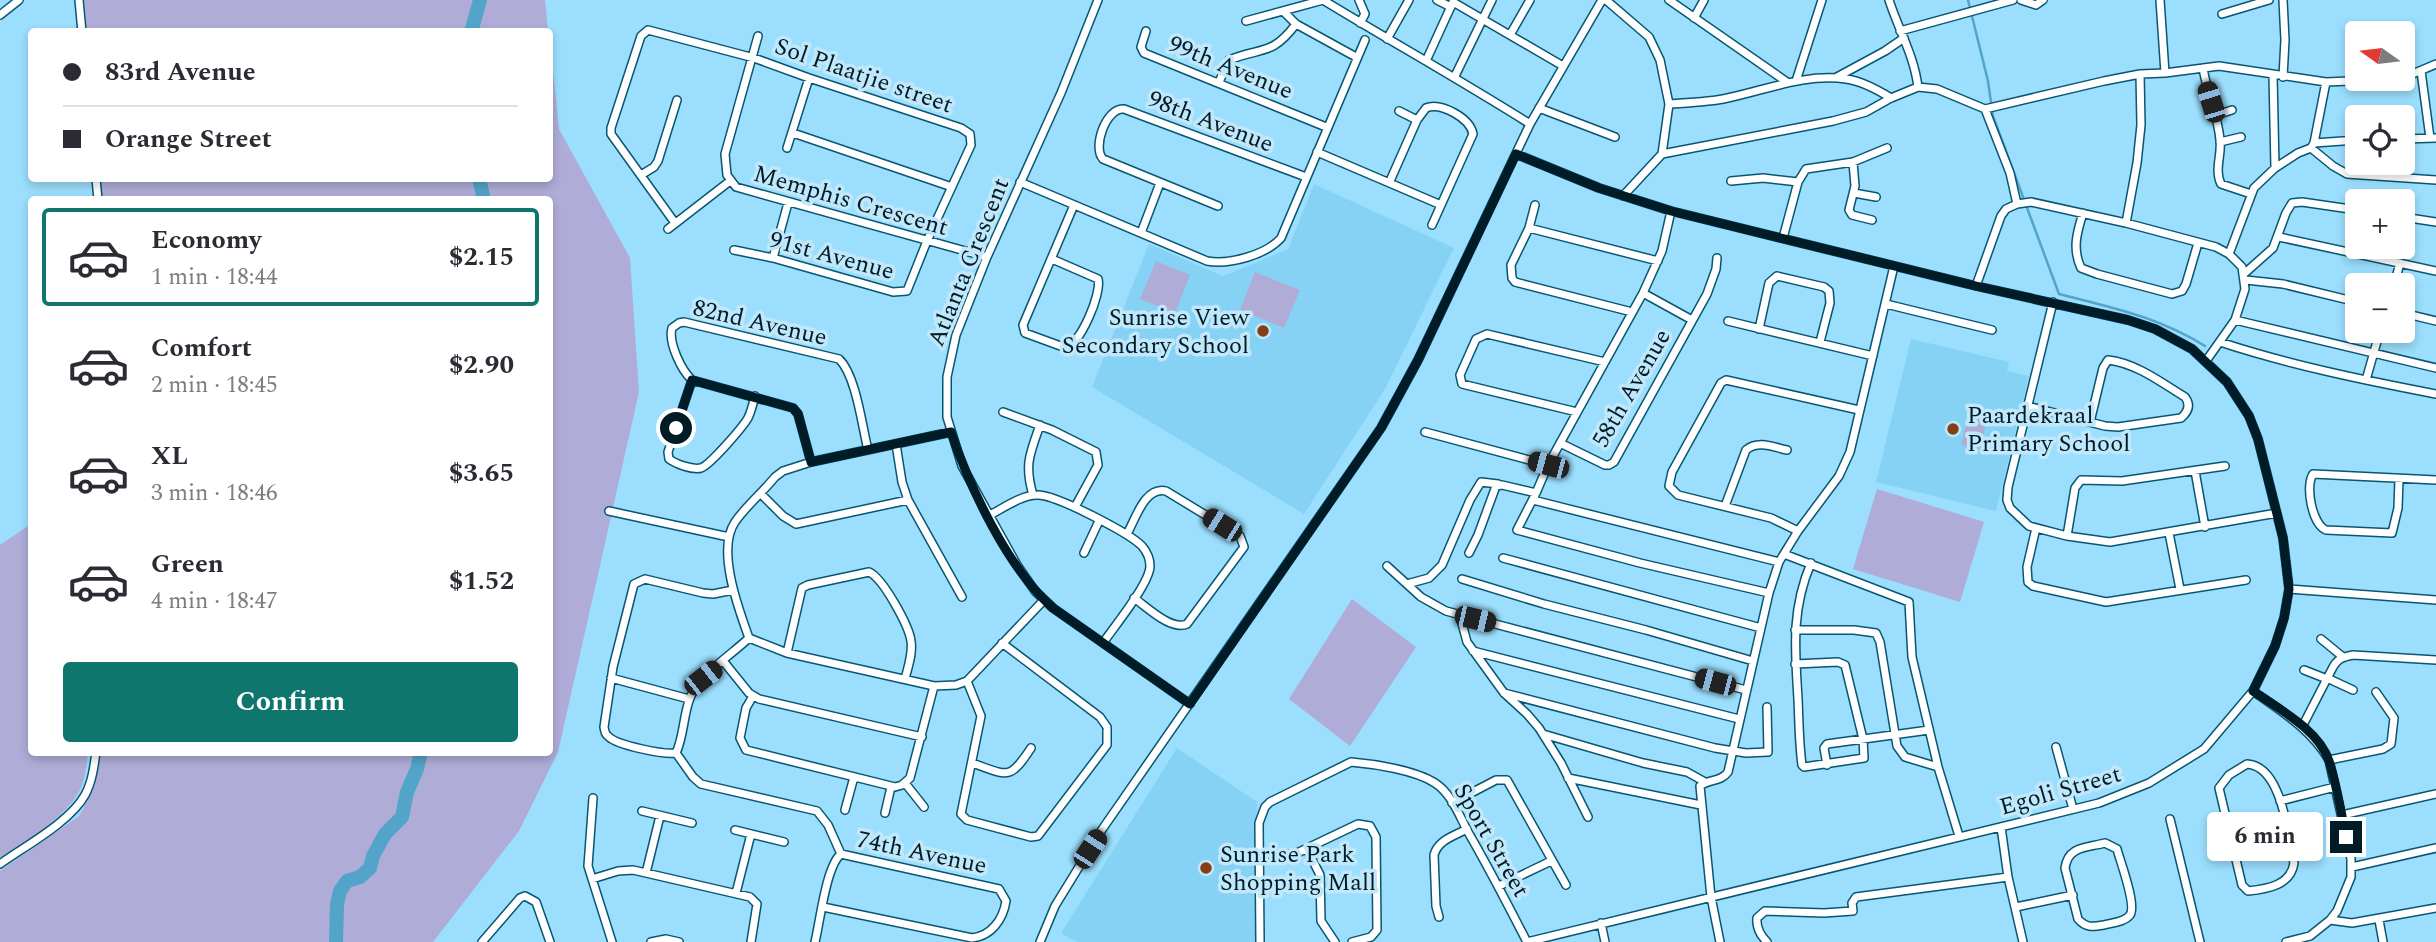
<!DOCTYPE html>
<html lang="en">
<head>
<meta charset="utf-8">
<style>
  body { margin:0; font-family:Spectral,serif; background:#f2f2f3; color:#2b2b33; height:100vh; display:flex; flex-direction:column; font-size:26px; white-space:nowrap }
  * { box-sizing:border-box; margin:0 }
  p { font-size:23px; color:#7c7c81 }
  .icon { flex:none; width:38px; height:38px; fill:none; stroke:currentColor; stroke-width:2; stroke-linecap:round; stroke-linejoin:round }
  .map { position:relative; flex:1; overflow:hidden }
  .drawer { position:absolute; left:28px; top:196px; width:525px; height:560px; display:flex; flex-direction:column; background:#fff; border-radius:7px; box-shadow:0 4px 10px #0003 }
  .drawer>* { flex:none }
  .banner { position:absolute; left:28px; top:28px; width:525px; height:154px; border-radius:7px; box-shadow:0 4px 10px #0003; display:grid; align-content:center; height:154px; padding:0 35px; background:#fff }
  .needle { width:46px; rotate:284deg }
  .buttons { position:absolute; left:2345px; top:21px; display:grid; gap:14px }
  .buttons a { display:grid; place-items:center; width:70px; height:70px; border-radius:7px; background:#fff; box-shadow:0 4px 10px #0003; font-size:35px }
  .end { position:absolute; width:32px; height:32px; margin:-16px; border:9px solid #011c27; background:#fff; box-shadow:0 0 0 4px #fff }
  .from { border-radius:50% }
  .bubble { position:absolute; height:49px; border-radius:7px; background:#fff; box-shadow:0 4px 10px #0003; font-size:23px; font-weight:700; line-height:49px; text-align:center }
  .car { position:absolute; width:21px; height:42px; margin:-21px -10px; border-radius:9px; box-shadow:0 0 5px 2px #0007; background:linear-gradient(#222 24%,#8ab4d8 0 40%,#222 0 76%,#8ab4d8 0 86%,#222 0) }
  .banner b { display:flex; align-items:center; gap:24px; height:66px; font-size:26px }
  .banner b+b { border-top:2px solid #e1e1e2 }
  .banner i { width:18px; height:18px; background:#2b2b33 }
  ul { padding:12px 0 0; list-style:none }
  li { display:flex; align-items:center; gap:21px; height:98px; margin:0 14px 10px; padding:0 21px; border:4px solid transparent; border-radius:7px }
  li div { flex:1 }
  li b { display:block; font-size:26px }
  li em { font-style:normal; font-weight:700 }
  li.on { border-color:#0f766e }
  li>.icon { width:63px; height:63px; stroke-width:1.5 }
  .primary-button { display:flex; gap:14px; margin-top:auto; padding:14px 35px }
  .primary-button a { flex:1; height:80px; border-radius:7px; background:#0f766e; color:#fff; font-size:28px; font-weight:700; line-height:80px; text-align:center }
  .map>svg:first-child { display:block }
  .built { fill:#86d2f5 }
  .green { fill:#afacd8 }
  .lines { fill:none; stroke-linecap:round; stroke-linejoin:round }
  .stream { stroke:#52a4c8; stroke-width:2.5 }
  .river { stroke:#52a4c8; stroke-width:14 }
  .minor-casing { stroke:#085670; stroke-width:10 }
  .minor { stroke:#fff; stroke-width:7 }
  .route { stroke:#011c27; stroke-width:9 }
  .poi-dot { fill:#843f15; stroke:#c0e7fa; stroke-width:2.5 }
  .labels { text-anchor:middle; stroke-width:7; stroke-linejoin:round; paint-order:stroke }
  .street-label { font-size:24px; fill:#011c27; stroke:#c0e7fa }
  .poi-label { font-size:24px; fill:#011c27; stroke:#c0e7fa; text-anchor:start }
</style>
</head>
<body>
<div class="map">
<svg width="2436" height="942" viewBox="0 0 2436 942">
  <rect width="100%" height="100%" fill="#9bdefd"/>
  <path class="built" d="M1314,184L1454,248L1385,389L1304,514L1092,387L1149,244L1223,276L1288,249Z
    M1911,339L2009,362L2007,371L2029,376L1996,511L1876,482Z
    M1177,748L1257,802L1258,942H1077L1061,933Z"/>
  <path class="green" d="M84,0H545L548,31H87Z
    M550,41L559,129L630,258L639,392L558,752L519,831L433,942H0V871L79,816L88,800L94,782L98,753L550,752V200H102L100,179L550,178Z
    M1156,261L1190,275L1175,313L1140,299Z
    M1255,272L1300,290L1284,328L1240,310Z
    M1970,409L1989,414L1979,450L1961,445Z
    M1877,489L1984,522L1960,602L1853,569Z
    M31,524L32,752L88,753C87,764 85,780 80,790C64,820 27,839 0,858V545Z
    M1352,599L1416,647L1350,746L1289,699Z"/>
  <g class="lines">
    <path class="stream" d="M1968,0L1988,81L1993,116L2059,294C2113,308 2156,316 2205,346"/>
    <path class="river" d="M471,32L480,0
      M479,178L484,200
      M336,942L337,904L340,891L347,881L360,877L370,868L373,856L385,834L402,817L407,792L417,769L421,752"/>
    <defs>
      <path id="minor" d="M79,0L82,32
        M1098,0L1061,93L987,257L956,335L947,377V417L962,466L1017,565L1035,591L1053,608L1190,704
        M1359,0L1365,14L1360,23
        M1437,0L1451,7
        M1606,0L1649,37L1660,60L1669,104L1662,154
        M1669,0L1787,82
        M1889,0C1899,31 1914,55 1918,87
        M2021,0L2036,5L2043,0
        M2160,0L2165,73
        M1283,11L1296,24L1356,57
        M2222,14L2269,0
        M0,15L19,0
        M1694,18L1704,0
        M1246,21L1323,0C1392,42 1462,81 1530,124
        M1146,31L1141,47L1144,53L1326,127
        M1900,31L2013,0
        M1510,35L1530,0
        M758,36L725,154L727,175L736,187L987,257
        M1387,39L1409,0
        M1426,61L1453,2L1563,66
        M2203,68C2207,93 2218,115 2220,140C2222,155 2214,170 2221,184L2251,194
        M2421,71L2430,138
        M2273,75L2275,168
        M1455,76L1492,0
        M1837,77L1885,51L1904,38
        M2283,77L2285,40L2283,0
        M2403,78L2436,64
        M1796,81L1822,0
        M1219,82L1229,60C1262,47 1272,56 1296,24
        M1669,104C1687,103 1706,102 1723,99C1764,91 1804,73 1846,79C1862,81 1878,90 1891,98
        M1539,108L1615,137
        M1985,109L2010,173L2017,204
        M1399,111L1417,120
        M2216,115L2232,110
        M793,133L952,187
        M2403,139L2436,138
        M2220,142L2241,137
        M2314,143L2357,140
        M787,148L809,78
        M2311,148L2333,166L2347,174L2436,180
        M1317,152L1441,205
        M1516,154L1599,188L1671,211L1976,286L2128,320L2155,329L2192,349L2227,382L2249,416L2258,439L2283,538L2289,589L2284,618L2275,646L2253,691L2204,749L2149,783L2099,803L1527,942
        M1853,162L1855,186L1849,210L1852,215L1872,220
        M641,175L654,167L658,161L677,100
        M96,178L98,200
        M1390,181L1417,120L1426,108C1441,102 1470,118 1473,134L1432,225
        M1731,181L1763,178L1798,182
        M1020,182L1207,261C1229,265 1266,255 1281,238L1365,40
        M1854,193L1876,197
        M1623,196L1662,154L1833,121L1866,112L1891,98L1918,87L1937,89L1985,109L2104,81L2140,74L2165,73L2219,66L2326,82L2397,79
        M1535,205L1529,228L1511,265L1512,278L1515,282L1632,312
        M1218,206L1103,159C1092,148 1106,107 1124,109L1306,177
        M2083,213C2077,232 2072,249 2081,268L2097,274L2172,294L2182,291L2186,284L2198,243
        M2403,217L2436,222
        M675,223L611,134V128L641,36L648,30L754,58L809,78L961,128L970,134L971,145L927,241L907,291L893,292L773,258L734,250
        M2126,223L2137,163L2141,125L2140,74
        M1529,228L1658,261
        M668,229L730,181
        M1141,233L1160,183
        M2279,237L2436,271
        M1783,238L1798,182L1806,169L1853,162L1887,148
        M2229,254L2254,188L2275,168L2298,153L2311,148L2314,143L2326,82
        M773,258L788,203
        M1052,259L1098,279C1102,294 1080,344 1066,348L1025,333L1023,325L1074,205
        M2245,273L2273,248L2286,213L2292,203L2302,202L2357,210
        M2246,280L2283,284L2357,302
        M2394,285L2400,263
        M1976,286L2001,216L2006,209L2017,204L2031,202L2126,223L2216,247L2229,254L2242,267L2245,289L2235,320L2206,361
        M1643,293L1692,320
        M2053,302L2008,487L2007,500L2010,508L2029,526L2067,536L2110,542L2277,513
        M1886,304L1992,330
        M2403,313L2436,321
        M2235,320L2436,368
        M1728,321L1873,356
        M1759,329L1769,283L1777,276L1824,287L1829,291L1830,303L1820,342
        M2220,342C2290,365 2363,380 2436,394
        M692,380L668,452L669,459C676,464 692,470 701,468C710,465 742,428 748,418C751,412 753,404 755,396
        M2366,380L2380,331
        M2027,406L2105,426L2118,427L2181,418C2188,412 2191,405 2185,397C2162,383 2136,363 2108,360L2103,368L2090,422
        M1003,412L1052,430L1096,452L1098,465L1075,507
        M1577,412L1462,384L1460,375L1476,339L1487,334L1605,362
        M951,432L811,462L783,471L775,477C763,492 746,506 735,522C716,550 739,610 749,638L787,653L934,686L956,685L967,681L1044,600
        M1425,432L1548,465
        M1560,443L1605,465H1609L1614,462L1707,294L1716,269L1717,258
        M896,444L902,482L908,500L962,597
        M811,462L798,414L793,408L692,380C681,370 668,342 672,328L679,323L684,322L839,359C856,375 862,426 868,450
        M2195,471L2205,527
        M2399,479L2398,508L2392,533L2326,530C2312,524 2305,486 2313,474L2436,480
        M1536,493L1517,530L1640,563L1769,593
        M761,494L783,516L796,524L908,500
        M1033,495C1024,465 1030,453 1040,425
        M1533,500L1779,562
        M1725,506L1746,450C1758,440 1773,447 1787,450
        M609,511L729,537
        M988,516C1002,509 1021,495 1037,495C1055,494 1129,533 1142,546C1147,552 1150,558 1150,566C1150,583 1114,627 1103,643
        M2036,528L2027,567L2028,582L2033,586L2106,602L2246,580
        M1798,531L1771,518L1678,495L1669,486L1672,472L1721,383L1726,380L1859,410
        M2169,533L2180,589
        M1127,534C1136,518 1145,486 1166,491L1240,536L1244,547L1187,624C1171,631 1147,607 1134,598
        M2067,536L2075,488L2081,480L2122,481L2225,466
        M1084,553L1099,521
        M1469,553L1478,535L1496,486L1502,485L1536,493L1548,465L1643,293L1662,251L1671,211
        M1784,554L1909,602L1912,657L1938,767L1959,836
        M1503,558L1761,628
        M1387,566L1421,597L1446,611L1746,690
        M1462,579L1544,604L1646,630L1753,661
        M1407,584L1429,578L1442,565L1470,500L1481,482L1498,484
        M2289,589L2436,600
        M733,590L713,594L703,593L645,579L634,584L613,667L604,727C605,732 605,734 609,737C617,745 664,755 676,753C684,736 683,716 690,698C698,676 731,655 749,638
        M1460,616L1467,642L1504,693L1527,714L1539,728L1561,763L1588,817
        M1795,630H1854L1876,633L1880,642L1897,746L1905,757L1938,767
        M2321,639L2343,657
        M1473,651L1739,719
        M787,653L802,588L808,585L869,572C883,578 909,626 911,641C913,653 908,667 905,679
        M724,662L749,693L759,699L922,737
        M1795,664L1838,662L1845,665L1863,739L1864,758L1804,767L1802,765C1799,743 1799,721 1798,699C1795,649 1791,610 1811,563
        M2304,670L2327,679
        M611,678L689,699
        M2327,678L2353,690
        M967,681L981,716L961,814L967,820L1031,837L1038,836L1107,745V727L1100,717L1002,643
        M2253,691C2281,711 2311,729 2329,760L2351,859V877L2337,911L2330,920L2310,936L2286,942
        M1504,693L1715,748L1746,753L1768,752L1767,707
        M753,696L746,708L740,738L746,750L895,787L902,785L910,778L934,686
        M2302,727L2332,669C2337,659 2342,657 2353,655L2436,660
        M1543,734L1643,763L1687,772L1705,782
        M2056,747L2073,809
        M676,753L693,777L701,784L817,811L828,825L841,854
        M2329,760L2383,749L2391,744L2394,718L2376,692
        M972,763C1007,775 1009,782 1031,748
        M2247,764C2282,766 2288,835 2294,863C2291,885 2268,889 2248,891L2242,885L2219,788L2229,775Z
        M1827,765L1824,748L1827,744L1929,730
        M1568,778L1701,805
        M905,783L924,807
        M593,798L588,866L612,942
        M2280,801L2335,787
        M1452,803L1496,780H1507L1566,885
        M845,810L854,777
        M642,811L692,823
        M885,813L891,787
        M2342,815L2436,794
        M2170,819L2200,942
        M2001,827L2008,877L2023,942
        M735,830L784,842
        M2105,843L2117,849C2120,861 2137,905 2130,915C2125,922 2111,923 2104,925C2092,927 2086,928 2078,919L2065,868C2068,846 2086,848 2105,843Z
        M1307,849L1320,875L1321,921L1335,942
        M1258,854H1295L1358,824L1370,826L1376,837L1377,930L1371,937L1352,942
        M0,864C25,846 70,822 85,795C92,782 94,767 96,752
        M2352,867L2436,848
        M646,873L660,816
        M592,879L618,871L633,870L750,897L757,904L751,942
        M1499,886L1551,861
        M736,893L751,834
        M2016,907L2073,895
        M1439,917L1436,906L1434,855C1438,840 1454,836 1467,829
        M2330,920L2352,923L2436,908
        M2379,920L2383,942
        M1601,923L1605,942
        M482,942L520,898L525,896L536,902L550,942
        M651,942L666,939L679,942
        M815,942C820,922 826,866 841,854L999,889L1006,901C1003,920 991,936 972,938L823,907
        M1040,942L1055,906L1101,831L1381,428L1418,360L1530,124L1602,0
        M1260,942L1259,823L1265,807L1270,802L1351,762C1374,764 1415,770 1435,783C1451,793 1459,815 1468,832C1489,868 1508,905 1527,942
        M1720,942L1711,897L1700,786C1709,779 1721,782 1728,772L1769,593L1779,562L1798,531L1839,476L1850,452L1894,266
        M1767,942C1760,935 1756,928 1757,918L1765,911L1824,913L1853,911L1852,903L1856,897L2008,877"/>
    </defs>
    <use href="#minor" class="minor-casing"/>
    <use href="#minor" class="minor"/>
  </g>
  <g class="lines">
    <path class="route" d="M676,428L692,380L793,408L798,414L811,462L951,432C970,488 1008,569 1053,608L1190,704L1381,428L1418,360L1516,154L1599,188L1671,211L1976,286L2128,320L2155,329L2192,349L2227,382L2249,416L2258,439L2283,538L2289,589L2284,618L2275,646L2253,691C2279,709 2319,730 2329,761C2337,785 2341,812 2346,837"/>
  </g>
  <g class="poi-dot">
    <circle cx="1263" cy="331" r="7"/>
    <circle cx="1953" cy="429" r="7"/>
    <circle cx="1206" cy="868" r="7"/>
  </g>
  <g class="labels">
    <g class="street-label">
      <text transform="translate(1231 67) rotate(22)" y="8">99th Avenue</text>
      <text transform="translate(864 75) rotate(19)" y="8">Sol Plaatjie street</text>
      <text transform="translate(1211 121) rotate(21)" y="8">98th Avenue</text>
      <text transform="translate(851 200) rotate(16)" y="8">Memphis Crescent</text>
      <text transform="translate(832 255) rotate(15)" y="8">91st Avenue</text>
      <text transform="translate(968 262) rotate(-68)" y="8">Atlanta Crescent</text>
      <text transform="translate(760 322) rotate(13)" y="8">82nd Avenue</text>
      <text transform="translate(1631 388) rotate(-60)" y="8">58th Avenue</text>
      <text transform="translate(2060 790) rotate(-16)" y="8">Egoli Street</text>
      <text transform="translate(1492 840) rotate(60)" y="8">Sport Street</text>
      <text transform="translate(922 852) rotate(12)" y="8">74th Avenue</text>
    </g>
    <g class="poi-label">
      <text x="1249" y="325" text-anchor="end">Sunrise View<tspan x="1249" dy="28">Secondary School</tspan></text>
      <text x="1967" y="423">Paardekraal<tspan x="1967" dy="28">Primary School</tspan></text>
      <text x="1220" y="862">Sunrise Park<tspan x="1220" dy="28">Shopping Mall</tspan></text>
    </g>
  </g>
</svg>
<div class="buttons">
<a><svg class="needle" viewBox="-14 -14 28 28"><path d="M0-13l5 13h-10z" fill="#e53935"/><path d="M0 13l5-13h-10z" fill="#7c7c81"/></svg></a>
<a><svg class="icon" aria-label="locate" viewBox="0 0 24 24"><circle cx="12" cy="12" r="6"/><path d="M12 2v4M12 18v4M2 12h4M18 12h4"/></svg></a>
<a>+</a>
<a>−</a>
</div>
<i class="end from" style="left:676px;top:428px"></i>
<i class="end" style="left:2346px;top:837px"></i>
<div class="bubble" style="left:2207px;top:812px;width:116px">6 min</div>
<i class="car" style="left:2211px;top:102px;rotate:343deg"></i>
<i class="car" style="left:1548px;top:465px;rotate:285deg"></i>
<i class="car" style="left:1222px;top:525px;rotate:302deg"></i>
<i class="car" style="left:1475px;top:619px;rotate:103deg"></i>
<i class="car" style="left:703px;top:678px;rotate:52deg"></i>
<i class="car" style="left:1715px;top:682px;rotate:285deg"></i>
<i class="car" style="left:1090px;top:849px;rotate:33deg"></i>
<div class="banner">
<b><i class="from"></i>83rd Avenue</b>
<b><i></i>Orange Street</b>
</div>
<section class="drawer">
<ul>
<li class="on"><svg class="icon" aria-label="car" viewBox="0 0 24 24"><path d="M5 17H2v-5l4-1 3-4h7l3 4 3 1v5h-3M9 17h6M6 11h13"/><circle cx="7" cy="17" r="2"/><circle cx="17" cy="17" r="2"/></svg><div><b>Economy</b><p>1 min · 18:44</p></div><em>$2.15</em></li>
<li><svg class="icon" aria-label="car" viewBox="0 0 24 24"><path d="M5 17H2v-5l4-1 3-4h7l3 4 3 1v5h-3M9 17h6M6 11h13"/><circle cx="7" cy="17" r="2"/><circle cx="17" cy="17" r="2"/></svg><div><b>Comfort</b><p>2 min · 18:45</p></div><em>$2.90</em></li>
<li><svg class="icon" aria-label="car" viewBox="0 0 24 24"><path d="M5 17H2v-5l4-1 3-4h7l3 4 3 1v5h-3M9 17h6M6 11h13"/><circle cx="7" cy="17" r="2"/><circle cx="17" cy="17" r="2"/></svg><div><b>XL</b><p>3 min · 18:46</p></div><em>$3.65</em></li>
<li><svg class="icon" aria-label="car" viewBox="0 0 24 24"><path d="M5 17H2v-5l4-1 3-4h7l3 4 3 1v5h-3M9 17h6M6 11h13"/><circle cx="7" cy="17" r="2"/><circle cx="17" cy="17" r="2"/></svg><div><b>Green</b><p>4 min · 18:47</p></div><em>$1.52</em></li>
</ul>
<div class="primary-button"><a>Confirm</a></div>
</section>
</div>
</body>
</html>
